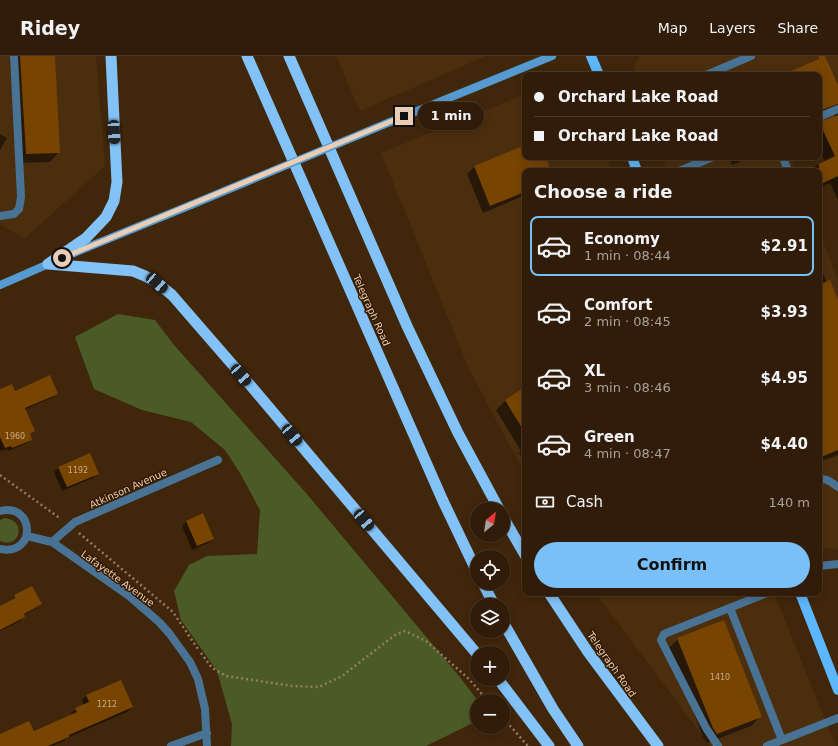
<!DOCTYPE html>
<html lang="en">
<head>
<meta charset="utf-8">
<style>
  body { margin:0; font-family:"DejaVu Sans",sans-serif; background:#382512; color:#f1f3f6; height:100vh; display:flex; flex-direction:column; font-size:15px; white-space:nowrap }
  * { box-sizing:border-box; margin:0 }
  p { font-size:13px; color:#a8a19c }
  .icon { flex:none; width:22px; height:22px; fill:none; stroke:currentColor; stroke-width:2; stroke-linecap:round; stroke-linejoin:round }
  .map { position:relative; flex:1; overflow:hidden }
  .side { position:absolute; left:522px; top:112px; width:300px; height:428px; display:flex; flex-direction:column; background:#301c08; border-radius:8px; box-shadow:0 2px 10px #0003,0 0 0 1px #4b3a29 }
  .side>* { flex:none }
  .banner { position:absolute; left:522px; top:16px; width:300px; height:88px; border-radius:8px; box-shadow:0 2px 10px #0003,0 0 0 1px #4b3a29; display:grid; align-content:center; height:88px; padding:0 12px; background:#301c08 }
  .needle { width:26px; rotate:30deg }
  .buttons { position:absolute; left:470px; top:446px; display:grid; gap:8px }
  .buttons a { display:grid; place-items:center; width:40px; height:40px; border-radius:50%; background:#301c08; box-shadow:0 2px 10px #0003,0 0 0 1px #4b3a29; font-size:20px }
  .end { position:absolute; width:18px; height:18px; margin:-9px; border:5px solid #e9cdb4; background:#111; box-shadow:0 0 0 2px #111 }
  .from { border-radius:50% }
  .bubble { position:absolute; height:28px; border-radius:14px; background:#301c08; box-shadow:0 2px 10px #0003,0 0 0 1px #4b3a29; font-size:13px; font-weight:600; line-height:28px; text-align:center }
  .car { position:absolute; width:12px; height:24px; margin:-12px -6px; border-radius:5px; box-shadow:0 0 3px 1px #0007; background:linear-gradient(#222 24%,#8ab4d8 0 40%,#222 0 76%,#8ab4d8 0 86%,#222 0) }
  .banner b { display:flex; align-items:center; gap:14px; height:38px; font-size:15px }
  .banner b+b { border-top:1px solid #4b3a29 }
  .banner i { width:10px; height:10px; background:#f1f3f6 }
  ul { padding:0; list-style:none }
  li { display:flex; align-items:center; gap:12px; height:60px; margin:0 8px 6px; padding:0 4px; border:2px solid transparent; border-radius:8px }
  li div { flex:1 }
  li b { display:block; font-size:15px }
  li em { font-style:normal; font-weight:600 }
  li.current { border-color:#79bff8 }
  li>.icon { width:36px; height:36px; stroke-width:1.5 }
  h2 { padding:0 12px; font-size:18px; line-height:48px }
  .pay { display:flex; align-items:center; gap:10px; height:44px; padding:0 12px; font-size:15px }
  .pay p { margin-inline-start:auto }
  .cta { display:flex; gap:8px; margin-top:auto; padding:8px 12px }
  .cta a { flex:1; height:46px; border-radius:24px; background:#79bff8; color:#111; font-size:16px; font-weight:600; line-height:46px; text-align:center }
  header { display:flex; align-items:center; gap:24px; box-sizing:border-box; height:56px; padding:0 20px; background:#301c08; border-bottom:1px solid #4b3a29 }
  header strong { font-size:19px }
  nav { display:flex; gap:22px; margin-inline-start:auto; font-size:14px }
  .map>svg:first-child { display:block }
  .built { fill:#4b2e0e }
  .green { fill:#4b5b27 }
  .shadow { fill:#0007 }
  .building { fill:#774401 }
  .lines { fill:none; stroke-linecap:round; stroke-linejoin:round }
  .path { stroke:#967b61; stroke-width:2.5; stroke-dasharray:2 3; stroke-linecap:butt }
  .service { stroke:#497395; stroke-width:8 }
  .minor { stroke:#497395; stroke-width:8 }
  .secondary { stroke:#559ad0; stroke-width:8 }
  .primary { stroke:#5cb7fe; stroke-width:10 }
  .trunk { stroke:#82c2f7; stroke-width:11 }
  .secondary-bridge { stroke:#559ad0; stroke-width:8 }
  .route { stroke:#e9cdb4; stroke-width:5 }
  .labels { text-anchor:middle; stroke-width:3; stroke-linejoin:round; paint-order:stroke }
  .number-label { font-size:8px; fill:#ccab87 }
  .street-label { font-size:10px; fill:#e9cdb4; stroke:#351c01 }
</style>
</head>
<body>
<header>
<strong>Ridey</strong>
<nav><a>Map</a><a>Layers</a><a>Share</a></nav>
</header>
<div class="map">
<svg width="838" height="690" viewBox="0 0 838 690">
  <rect width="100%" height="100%" fill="#40260b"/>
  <path class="built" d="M0,0H96L105,110L25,182L0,169Z
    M336,0H486L360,55Z
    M640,0H838V60L819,69V19H635V7Z
    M525,38V101H607L612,115H525V418L469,313L381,97Z
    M662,101H790L796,115H667Z
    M819,175L838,224V493L819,492Z
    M595,537H774L836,690H710Z"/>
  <path class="green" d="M118,258L155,264L174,289L306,437L459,620L478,645H477V665L426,690H231L232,668L217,615L181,564L174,535L189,509L207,500L257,498L260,454L240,417L225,394L191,366L142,354L94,333L75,281Z
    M5,462C28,465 19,494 0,485V464Z"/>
  <path class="shadow" d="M11,0H54L59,96L50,106L17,107Z
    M825,1L838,31V144L830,127L819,132V115H805L825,106L819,92V68L835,61L833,56L819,59V19H785Z
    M0,78L7,82L0,94Z
    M525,90V101H544L550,115H525V139L483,157L467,118L474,111Z
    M729,101H750L732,109Z
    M819,207L827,227L838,247V399L819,406Z
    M525,333V408L519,397L521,395L496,354L505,345Z
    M0,334L57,337L53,341L24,354L34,375L29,379L31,383L27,387L8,395L7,393L1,395L0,393Z
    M58,412L97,417L93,422L62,435L54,416Z
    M187,465L213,483L208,487L192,494L182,470Z
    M15,540L41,548L36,552L24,559V561L20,565L0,575V551L10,545Z
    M678,583L761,660L751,670L707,687L703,681L669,592Z
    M86,640L132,651L127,656L67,682L64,685L52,690H0V679L33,677L72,660L71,657L76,653L84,649L82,644Z"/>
  <path class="building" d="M20,0H55L60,97L26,98Z
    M819,0H825L838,29V48L819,55V19H782L819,3Z
    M838,59V120L819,129V108L835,100L819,66Z
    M525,89V101H546L551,115H525V136L490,150L474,110Z
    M830,224L838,244V394L819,402V229Z
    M50,319L58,338L25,352L35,375L30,378L32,384L12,392L11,390L5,392L0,381V333L12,328L15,335Z
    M525,331V377L505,344Z
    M90,397L99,418L67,431L58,411Z
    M203,457L214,483L197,490L186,465Z
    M32,530L42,548L24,558L25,561L0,574V550L15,542L14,539Z
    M724,564L762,661L717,678L713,672L677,582Z
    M121,624L133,651L69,679V681L48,690H0V678L29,665L34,675L77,656L75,652L89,646L86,639Z"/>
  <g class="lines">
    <path class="path" d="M0,419L61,463
      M79,477L173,556L198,593
      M201,597L212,612L226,620L292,630L319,631L342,620L395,579L405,575L426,585L469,623L488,645
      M503,662L528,690"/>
    <path class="service" d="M706,19L751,0
      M819,61L838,53
      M783,101L788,115H787
      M679,115L713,101
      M0,160L14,158L19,153L21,141L14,0
      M819,424C826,421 832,427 838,431
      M730,552L782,684
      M718,690L706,672L661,584L664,578L767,537
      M767,690L838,662"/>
    <path class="minor" d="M0,455C34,446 38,500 0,493
      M27,480L52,486L129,540L159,566L169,577L190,606L198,623L205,653L207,690
      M52,486L75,466L218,404
      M819,510L838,508
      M171,690L207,677"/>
    <path class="secondary" d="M390,66L552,0
      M64,201L191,149
      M0,229L53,206"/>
    <path class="primary" d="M591,0L599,19
      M632,101L637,115
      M800,537L838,634"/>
    <path class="trunk" d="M247,0L443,445L477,516
      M289,0L407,270L458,377L499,453
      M48,208L133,215C150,221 159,228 172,239L251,330L477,598
      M48,208L86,182L106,161L114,145L117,126L116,106L111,0
      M503,461L525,499
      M483,527L494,549
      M549,537L588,596L658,690
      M503,566L553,653L578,690
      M498,623L549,690"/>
    <path class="secondary-bridge" d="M191,149L390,66"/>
  </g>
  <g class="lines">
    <path class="route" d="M62,202L404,60"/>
  </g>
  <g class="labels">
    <g class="number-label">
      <text x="15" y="383">1960</text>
      <text x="78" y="417">1192</text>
      <text x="720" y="624">1410</text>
      <text x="107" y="651">1212</text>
    </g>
    <g class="street-label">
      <text transform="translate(372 254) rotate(66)" y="4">Telegraph Road</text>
      <text transform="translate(128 432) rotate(-24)" y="4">Atkinson Avenue</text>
      <text transform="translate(118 522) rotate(36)" y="4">Lafayette Avenue</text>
      <text transform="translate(612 608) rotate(55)" y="4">Telegraph Road</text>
    </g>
  </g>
</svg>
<div class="buttons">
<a><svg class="needle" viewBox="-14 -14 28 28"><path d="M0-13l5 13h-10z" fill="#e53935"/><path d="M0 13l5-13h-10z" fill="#a8a19c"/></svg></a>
<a><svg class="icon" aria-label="locate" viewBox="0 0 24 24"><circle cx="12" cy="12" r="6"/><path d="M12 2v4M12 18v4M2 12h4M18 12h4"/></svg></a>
<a><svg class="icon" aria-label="layers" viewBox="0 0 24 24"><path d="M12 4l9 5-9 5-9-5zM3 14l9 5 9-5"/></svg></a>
<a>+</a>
<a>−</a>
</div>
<i class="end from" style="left:62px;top:202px"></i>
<i class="end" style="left:404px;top:60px"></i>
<div class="bubble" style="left:418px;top:46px;width:66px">1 min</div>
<i class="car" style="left:114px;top:76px;rotate:177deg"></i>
<i class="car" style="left:157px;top:227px;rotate:131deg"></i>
<i class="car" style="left:241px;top:319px;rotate:139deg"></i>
<i class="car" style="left:292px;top:379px;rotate:140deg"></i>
<i class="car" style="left:364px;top:464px;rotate:140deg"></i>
<div class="banner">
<b><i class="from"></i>Orchard Lake Road</b>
<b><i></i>Orchard Lake Road</b>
</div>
<section class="side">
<h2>Choose a ride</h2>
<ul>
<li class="current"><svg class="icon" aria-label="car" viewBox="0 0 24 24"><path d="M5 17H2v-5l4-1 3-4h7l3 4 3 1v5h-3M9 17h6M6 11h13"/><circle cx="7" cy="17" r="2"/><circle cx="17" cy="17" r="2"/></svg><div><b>Economy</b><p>1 min · 08:44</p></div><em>$2.91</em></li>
<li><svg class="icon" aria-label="car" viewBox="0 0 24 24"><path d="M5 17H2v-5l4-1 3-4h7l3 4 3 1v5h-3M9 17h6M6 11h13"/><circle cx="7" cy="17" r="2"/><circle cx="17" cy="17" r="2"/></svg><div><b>Comfort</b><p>2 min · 08:45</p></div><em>$3.93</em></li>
<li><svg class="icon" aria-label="car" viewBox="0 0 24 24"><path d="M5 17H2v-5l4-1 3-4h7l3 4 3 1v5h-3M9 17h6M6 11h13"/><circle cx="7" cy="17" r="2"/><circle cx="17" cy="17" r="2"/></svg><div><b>XL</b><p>3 min · 08:46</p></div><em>$4.95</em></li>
<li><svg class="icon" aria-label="car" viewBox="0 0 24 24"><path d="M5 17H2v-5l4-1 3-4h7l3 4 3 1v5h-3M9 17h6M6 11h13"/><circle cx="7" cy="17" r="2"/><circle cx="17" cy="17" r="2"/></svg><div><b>Green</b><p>4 min · 08:47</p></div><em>$4.40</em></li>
</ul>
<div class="pay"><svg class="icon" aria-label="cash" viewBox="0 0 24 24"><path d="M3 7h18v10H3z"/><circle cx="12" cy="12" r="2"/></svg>Cash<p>140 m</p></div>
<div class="cta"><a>Confirm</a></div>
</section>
</div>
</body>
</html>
